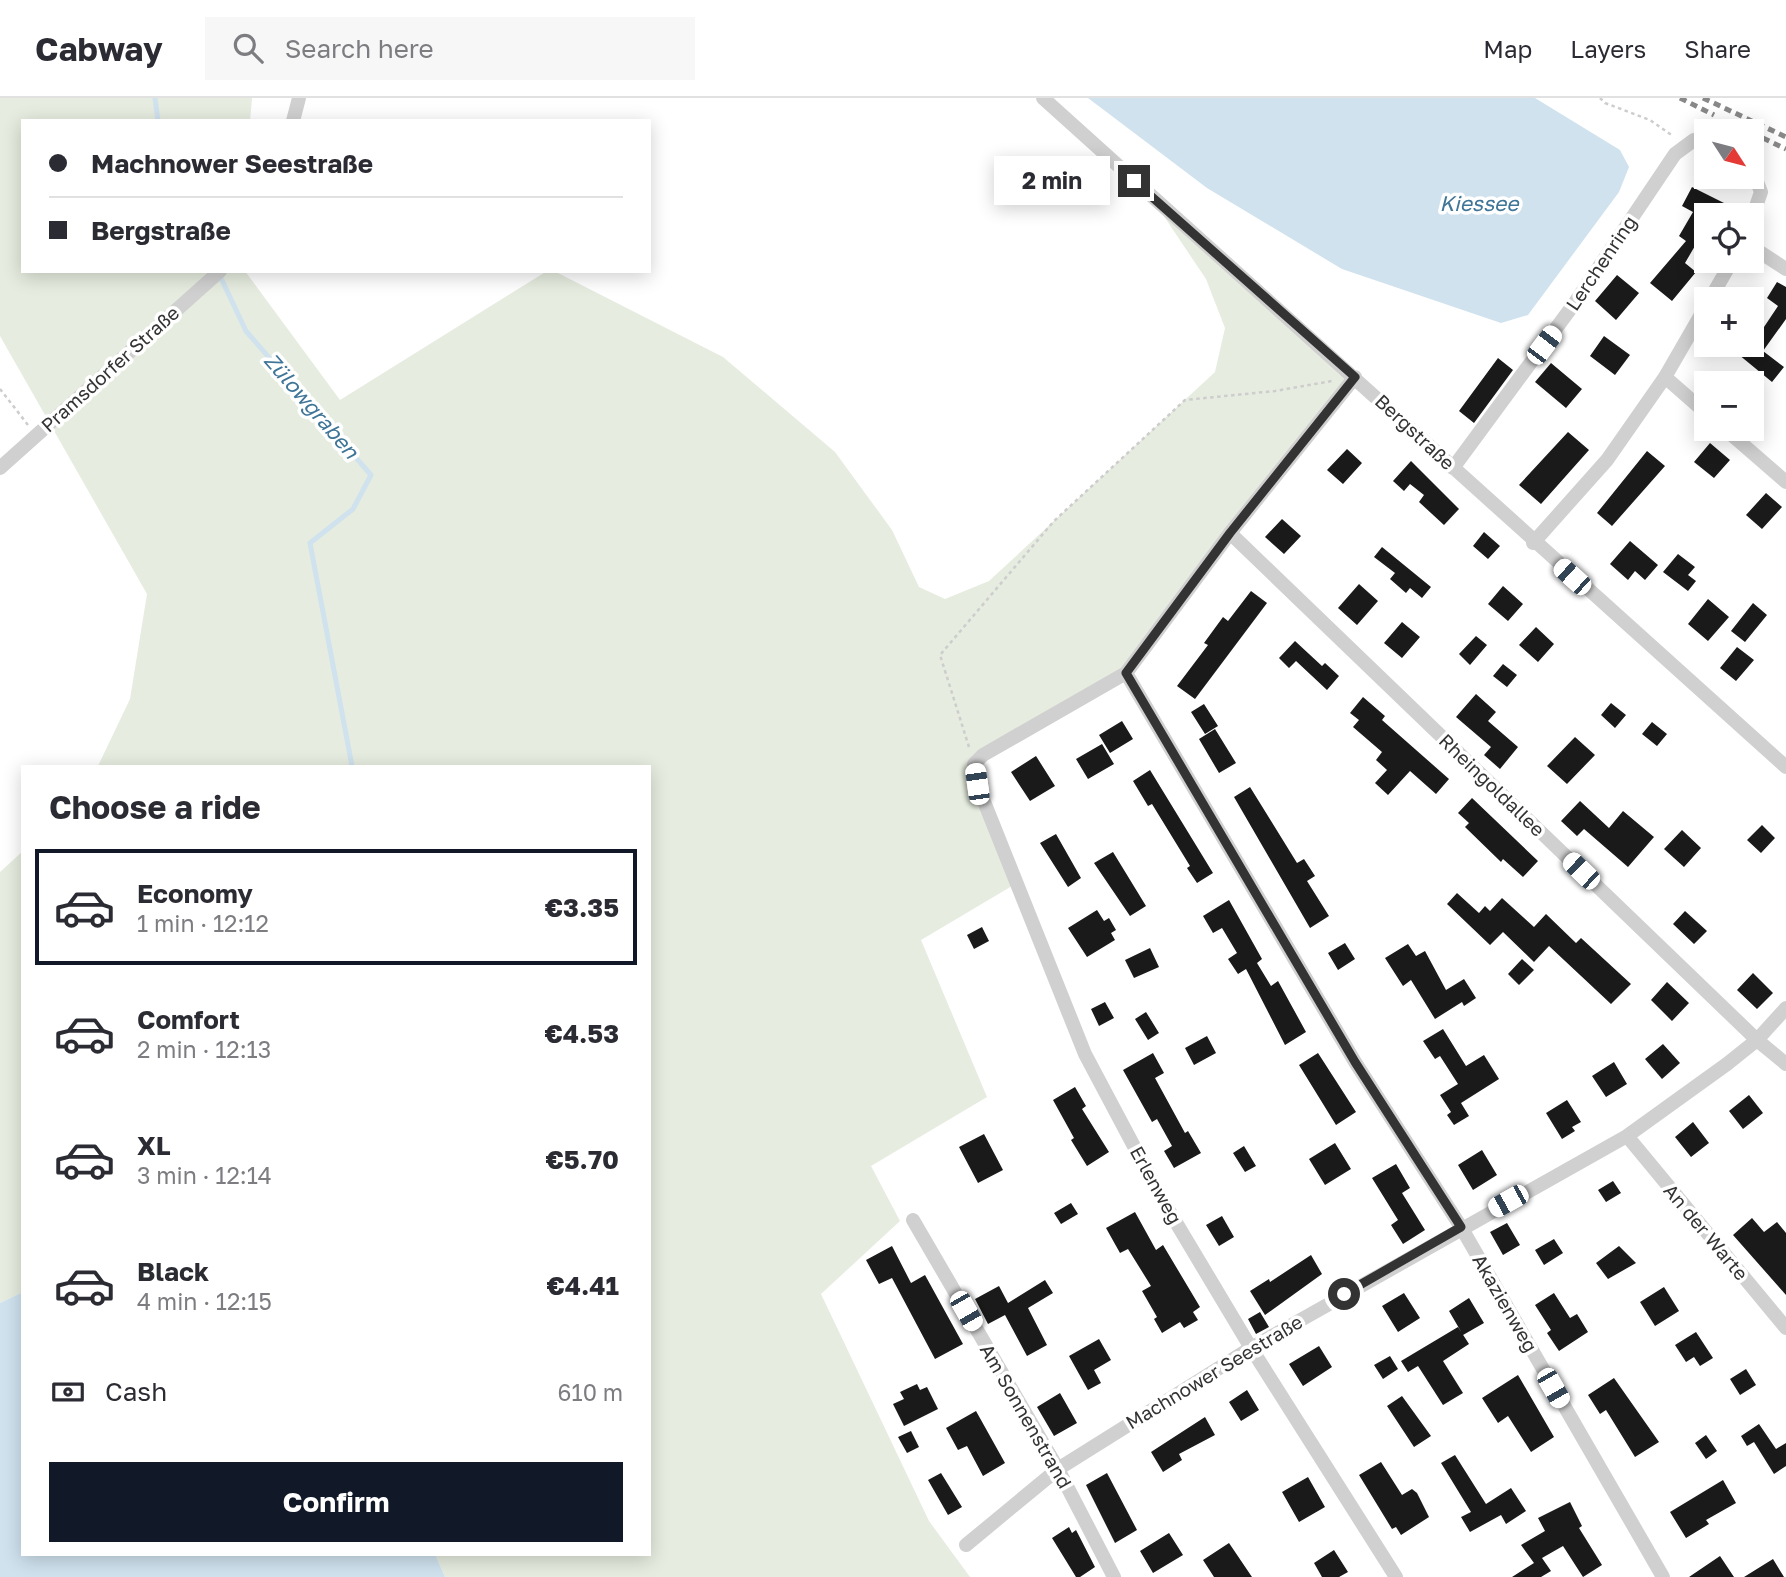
<!DOCTYPE html>
<html lang="en">
<head>
<meta charset="utf-8">
<style>
  body { margin:0; font-family:"Golos Text",sans-serif; background:#f7f7f7; color:#2b2b33; height:100vh; display:flex; flex-direction:column; font-size:26px; white-space:nowrap }
  * { box-sizing:border-box; margin:0 }
  p { font-size:23px; color:#7c7c81 }
  .icon { flex:none; width:38px; height:38px; fill:none; stroke:currentColor; stroke-width:2; stroke-linecap:round; stroke-linejoin:round }
  .map { position:relative; flex:1; overflow:hidden }
  .drawer { position:absolute; left:21px; top:667px; width:630px; height:791px; display:flex; flex-direction:column; background:#fff; border-radius:0px; box-shadow:0 4px 18px #0003 }
  .drawer>* { flex:none }
  .hud { position:absolute; left:21px; top:21px; width:630px; height:154px; border-radius:0px; box-shadow:0 4px 18px #0003; display:grid; align-content:center; height:154px; padding:0 28px; background:#fff }
  .needle { width:46px; rotate:126deg }
  .buttons { position:absolute; left:1694px; top:21px; display:grid; gap:14px }
  .buttons a { display:grid; place-items:center; width:70px; height:70px; border-radius:0px; background:#fff; box-shadow:0 4px 18px #0003; font-size:35px }
  .end { position:absolute; width:32px; height:32px; margin:-16px; border:9px solid #333; background:#fff; box-shadow:0 0 0 4px #fff }
  .from { border-radius:50% }
  .bubble { position:absolute; height:49px; border-radius:0px; background:#fff; box-shadow:0 4px 18px #0003; font-size:23px; font-weight:700; line-height:49px; text-align:center }
  .car { position:absolute; width:21px; height:42px; margin:-21px -10px; border-radius:9px; box-shadow:0 0 5px 2px #0007; background:linear-gradient(#fff 24%,#345 0 40%,#fff 0 76%,#345 0 86%,#fff 0) }
  .hud b { display:flex; align-items:center; gap:24px; height:66px; font-size:26px }
  .hud b+b { border-top:2px solid #e1e1e2 }
  .hud i { width:18px; height:18px; background:#2b2b33 }
  ul { padding:0; list-style:none }
  li { display:flex; align-items:center; gap:21px; height:116px; margin:0 14px 10px; padding:0 14px; border:4px solid transparent; border-radius:0px }
  li div { flex:1 }
  li b { display:block; font-size:26px }
  li em { font-style:normal; font-weight:700 }
  li.selected { border-color:#111827 }
  li>.icon { width:63px; height:63px; stroke-width:1.5 }
  h2 { padding:0 28px; font-size:32px; line-height:84px }
  .pay { display:flex; align-items:center; gap:18px; height:77px; padding:0 28px; font-size:26px }
  .pay p { margin-inline-start:auto }
  .action { display:flex; gap:14px; margin-top:auto; padding:14px 28px }
  .action a { flex:1; height:80px; border-radius:0px; background:#111827; color:#fff; font-size:28px; font-weight:700; line-height:80px; text-align:center }
  header { display:flex; align-items:center; gap:42px; box-sizing:border-box; height:98px; padding:0 35px; background:#fff; border-bottom:2px solid #e1e1e2 }
  header strong { font-size:33px }
  nav { display:flex; gap:38px; margin-inline-start:auto; font-size:24px }
  .search { width:490px; height:63px; background:#f7f7f7; display:flex; align-items:center; gap:18px; box-sizing:border-box; padding:0 24px; border-radius:0px; color:#7c7c81; font-size:26px }
  .map>svg:first-child { display:block }
  .green { fill:#e6ecdf }
  .water { fill:#cfe2ee }
  .lines { fill:none; stroke-linecap:round; stroke-linejoin:round }
  .stream { stroke:#cfe2ee; stroke-width:5 }
  .building { fill:#1a1a1a }
  .path { stroke:#cdcdcd; stroke-width:2.5; stroke-dasharray:3.5 3.5; stroke-linecap:butt }
  .minor { stroke:#d0d0d0; stroke-width:14 }
  .rail { stroke:#888; stroke-width:5; stroke-dasharray:7 5; stroke-linecap:butt }
  .route { stroke:#333; stroke-width:9 }
  .labels { text-anchor:middle; stroke-width:7; stroke-linejoin:round; paint-order:stroke }
  .street-label { font-size:19px; fill:#333; stroke:#fff }
  .water-label { font-size:21px; font-style:italic; fill:#3f7597; stroke:#fff }
</style>
</head>
<body>
<header>
<strong>Cabway</strong>
<div class="search"><svg class="icon" aria-label="search" viewBox="0 0 24 24"><circle cx="10" cy="10" r="6"/><path d="M15 15l6 6"/></svg>Search here</div>
<nav><a>Map</a><a>Layers</a><a>Share</a></nav>
</header>
<div class="map">
<svg width="1786" height="1479" viewBox="0 0 1786 1479">
  <rect width="100%" height="100%" fill="#fff"/>
  <path class="green" d="M0,0H252L250,23H23V173H245L340,302L547,173H554L723,259L835,354L892,432L919,489L945,501L989,483L1215,274L1225,230L1206,181L1151,99L1355,279L1126,575L974,666L1017,785L921,842L987,999L871,1068L900,1123L821,1196L929,1423L970,1479H445L435,1456H649V668H98L130,601L147,496L0,238Z
    M23,753V1194L0,1205V774Z"/>
  <path class="water" d="M1088,0H1535L1620,52L1629,69L1619,94L1528,217L1501,225L1342,171L1207,90Z
    M23,1194V1456H435L445,1479H0V1205Z"/>
  <g class="lines">
    <path class="stream" d="M155,0L158,23
      M220,178L246,233L371,377L353,411L310,445L352,668"/>
  </g>
  <path class="building" d="M1692,89L1726,106L1720,117H1706V129L1685,165L1696,174L1672,203L1650,185L1686,143L1679,138L1693,114L1682,108Z
    M1617,177L1639,195L1616,222L1595,203Z
    M1777,184L1786,189V221L1763,253L1784,269L1772,284L1727,247H1752L1778,208L1767,200Z
    M1604,238L1630,257L1615,277L1590,258Z
    M1498,260L1513,272L1474,325L1459,313Z
    M1551,265L1582,291L1566,310L1535,284Z
    M1568,334L1589,352L1541,406L1519,387Z
    M1710,345L1730,362L1714,380L1694,364Z
    M1347,351L1362,365L1343,386L1327,372Z
    M1647,353L1665,368L1612,428L1597,415Z
    M1411,363L1459,411L1444,427L1419,404L1424,397L1410,386L1404,393L1393,383Z
    M1766,395L1782,409L1762,431L1746,417Z
    M1282,421L1301,438L1284,456L1265,439Z
    M1484,434L1500,448L1488,461L1473,448Z
    M1630,443L1658,467L1645,482L1635,473L1628,482L1610,466Z
    M1382,449L1431,489L1422,500L1410,490L1406,495L1390,481L1395,475L1374,459Z
    M1678,456L1695,469L1688,477L1696,483L1688,493L1663,474Z
    M1359,486L1378,503L1357,527L1338,510Z
    M1503,488L1523,506L1508,523L1488,506Z
    M1251,493L1267,505L1195,601L1177,588L1208,547L1204,545L1223,519L1228,523Z
    M1708,501L1729,519L1708,543L1688,526Z
    M1753,505L1767,517L1745,544L1731,533Z
    M1402,524L1420,539L1402,560L1384,545Z
    M1536,529L1554,546L1538,564L1519,547Z
    M1476,538L1487,547L1470,567L1459,556Z
    M1295,543L1322,568L1325,565L1339,578L1327,592L1296,563L1289,570L1279,560Z
    M1737,549L1754,562L1736,583L1720,570Z
    M1503,566L1517,577L1507,589L1493,578Z
    M1476,596L1496,614L1488,623L1518,649L1500,671L1484,657L1491,649L1456,619Z
    M1363,599L1385,618L1382,622L1449,681L1436,696L1410,673L1388,697L1375,685L1387,672L1376,662L1382,654L1353,629L1359,622L1350,615Z
    M1611,605L1626,617L1615,630L1601,617Z
    M1204,606L1218,628L1205,636L1191,614Z
    M1122,623L1133,641L1110,655L1099,637Z
    M1652,624L1667,636L1657,648L1642,636Z
    M1215,631L1236,665L1219,675L1199,641Z
    M1575,639L1595,657L1567,686L1547,668Z
    M1102,646L1114,666L1088,681L1076,661Z
    M1036,658L1055,688L1030,703L1011,674Z
    M1150,672L1213,775L1197,785L1187,770L1190,768L1152,706L1148,708L1133,683Z
    M1250,689L1297,765L1304,761L1315,778L1307,783L1329,818L1310,830L1234,699Z
    M1472,700L1538,763L1523,779L1503,761L1501,764L1465,729L1469,725L1458,715Z
    M1580,703L1609,730L1623,713L1654,739L1628,769L1584,731L1577,738L1561,723Z
    M1762,727L1775,740L1761,755L1747,742Z
    M1682,732L1701,750L1684,769L1664,751Z
    M1056,736L1081,780L1068,789L1040,745Z
    M1113,754L1146,808L1130,818L1094,765Z
    M1457,795L1479,815L1485,808L1490,813L1502,800L1534,829L1546,816L1576,845L1581,840L1631,886L1611,906L1549,848L1534,864L1503,834L1490,847L1447,806Z
    M1229,802L1262,861L1257,865L1271,888L1278,883L1306,934L1285,947L1246,871L1238,876L1228,861L1237,855L1222,830L1213,835L1203,818Z
    M1097,812L1104,823L1109,820L1116,832L1111,835L1115,842L1087,859L1068,830Z
    M1685,813L1707,833L1694,846L1673,826Z
    M982,829L989,843L974,851L967,837Z
    M1345,845L1355,861L1338,872L1328,855Z
    M1408,846L1416,858L1425,853L1446,892L1464,881L1476,900L1464,908L1462,904L1435,921L1411,882L1403,888L1385,860Z
    M1150,850L1159,869L1134,880L1125,862Z
    M1522,861L1534,872L1519,887L1508,876Z
    M1753,875L1773,895L1757,911L1737,892Z
    M1667,884L1689,905L1672,923L1651,902Z
    M1105,904L1114,920L1099,928L1091,911Z
    M1146,914L1159,935L1148,942L1135,921Z
    M1443,931L1466,968L1484,957L1499,981L1461,1005L1469,1018L1454,1027L1447,1017L1451,1014L1440,997L1458,986L1440,958L1435,961L1423,943Z
    M1207,938L1216,955L1194,967L1185,950Z
    M1663,946L1680,965L1662,981L1645,961Z
    M1153,955L1164,975L1155,980L1185,1035L1188,1033L1201,1055L1174,1070L1164,1053L1172,1048L1157,1021L1152,1024L1123,972Z
    M1318,955L1356,1014L1336,1027L1299,967Z
    M1614,964L1627,986L1606,999L1592,978Z
    M1075,989L1086,1008L1082,1011L1109,1054L1087,1068L1071,1042L1074,1040L1053,1002Z
    M1749,997L1763,1015L1743,1031L1729,1013Z
    M1567,1002L1581,1024L1572,1029L1575,1033L1562,1041L1546,1015Z
    M1693,1024L1709,1045L1691,1059L1675,1039Z
    M984,1036L1003,1072L978,1085L959,1049Z
    M1335,1045L1351,1071L1325,1087L1309,1061Z
    M1244,1048L1256,1068L1245,1074L1233,1055Z
    M1482,1052L1497,1077L1473,1092L1458,1067Z
    M1396,1066L1410,1090L1402,1095L1425,1132L1403,1146L1391,1127L1398,1122L1372,1080Z
    M1613,1083L1621,1095L1606,1104L1598,1092Z
    M1071,1105L1078,1116L1061,1126L1054,1115Z
    M1135,1114L1156,1152L1163,1147L1200,1209L1193,1214L1198,1222L1184,1230L1180,1224L1162,1235L1154,1221L1157,1219L1142,1193L1151,1188L1128,1151L1120,1155L1106,1130Z
    M1222,1118L1234,1139L1219,1148L1206,1127Z
    M1752,1120L1764,1134L1777,1124L1786,1135V1197L1733,1137Z
    M1507,1125L1520,1147L1503,1157L1490,1134Z
    M1554,1141L1563,1155L1544,1167L1535,1152Z
    M892,1148L911,1185L925,1177L963,1246L935,1261L892,1180L879,1186L866,1162Z
    M1619,1148L1636,1165L1608,1181L1596,1165Z
    M1311,1157L1322,1176L1265,1217L1250,1193L1269,1181L1270,1184Z
    M1045,1182L1053,1195L1028,1210L1047,1247L1027,1258L1005,1217L988,1226L975,1201L999,1188L1008,1205Z
    M1664,1189L1679,1213L1655,1228L1640,1204Z
    M1404,1195L1420,1220L1398,1234L1382,1208Z
    M1554,1195L1570,1220L1577,1216L1588,1234L1559,1253L1547,1235L1551,1232L1535,1207Z
    M1469,1200L1484,1225L1463,1237L1449,1213Z
    M1260,1214L1269,1229L1256,1236L1248,1221Z
    M1458,1229L1469,1246L1443,1263L1463,1295L1443,1307L1418,1268L1408,1274L1401,1263Z
    M1696,1234L1713,1260L1700,1268L1694,1259L1686,1264L1675,1247Z
    M1099,1241L1111,1262L1094,1272L1101,1285L1088,1292L1069,1258Z
    M1319,1248L1332,1269L1303,1288L1289,1266Z
    M1390,1258L1398,1271L1383,1281L1374,1267Z
    M1746,1271L1756,1287L1740,1297L1730,1281Z
    M1518,1277L1554,1339L1531,1354L1508,1318L1498,1325L1482,1300Z
    M1614,1280L1659,1344L1635,1359L1606,1312L1600,1316L1588,1297Z
    M917,1286L920,1292L927,1289L938,1311L904,1328L893,1306L904,1301L900,1294Z
    M1247,1292L1259,1312L1241,1323L1229,1304Z
    M1060,1295L1077,1325L1054,1338L1037,1309Z
    M1402,1298L1431,1338L1414,1349L1387,1308Z
    M976,1313L1005,1365L983,1378L967,1348L958,1352L946,1330Z
    M1205,1319L1215,1337L1179,1356L1182,1362L1163,1374L1151,1354Z
    M1759,1326L1776,1351L1786,1345V1368L1774,1376L1754,1344L1747,1348L1741,1338Z
    M911,1333L919,1349L907,1355L898,1339Z
    M1706,1337L1717,1353L1706,1361L1695,1345Z
    M1455,1357L1486,1406L1511,1390L1526,1413L1506,1426L1501,1417L1470,1434L1461,1419L1471,1414L1441,1365Z
    M1381,1364L1402,1397L1412,1391L1417,1395L1429,1419L1401,1437L1396,1429L1392,1431L1359,1377Z
    M941,1375L962,1409L948,1417L928,1382Z
    M1107,1375L1137,1432L1115,1445L1086,1387Z
    M1308,1379L1325,1409L1299,1424L1282,1394Z
    M1723,1382L1736,1405L1706,1422L1709,1426L1686,1440L1670,1414Z
    M1570,1404L1582,1428L1579,1430L1602,1467L1583,1479L1563,1448L1542,1460L1551,1473L1541,1479H1512L1534,1465L1521,1447L1545,1433L1538,1420Z
    M1069,1429L1072,1435L1076,1432L1095,1469L1080,1479H1076L1052,1440Z
    M1169,1435L1183,1457L1153,1475L1140,1453Z
    M1229,1445L1252,1479H1214L1203,1462Z
    M1334,1452L1348,1474L1339,1479H1322L1314,1465Z
    M1720,1458L1734,1479H1689Z
    M1773,1461L1784,1479H1744Z"/>
  <g class="lines">
    <path class="path" d="M1600,0L1605,5L1650,22L1673,38
      M0,291L28,327
      M969,649L940,557L1054,423L1185,302L1275,293L1332,283"/>
    <path class="minor" d="M1043,0L1786,669
      M293,23L299,0
      M1752,71L1761,94L1752,120
      M1752,149L1786,171
      M1710,201L1732,163
      M1355,279L1230,435L1126,575L983,657L974,666L977,686L1085,956L1162,1101L1251,1250L1396,1479
      M1665,279L1706,315
      M1725,331L1786,384
      M0,370L220,173
      M1453,370L1574,206L1675,56L1694,42L1706,47
      M1230,435L1757,942L1786,966
      M1533,445L1607,362L1665,279L1706,208
      M1126,575L1355,964L1461,1129L1663,1479
      M1627,1038L1786,1230
      M913,1122L1058,1371L1114,1479
      M966,1447L1058,1371L1251,1250L1627,1038L1727,966L1757,942L1786,910"/>
    <path class="rail" d="M1680,0L1714,17
      M1703,0L1786,39
      M1752,35L1786,51"/>
  </g>
  <g class="lines">
    <path class="route" d="M1134,83L1355,279L1230,435L1126,575L1355,964L1461,1129L1344,1196"/>
  </g>
  <g class="labels">
    <g class="street-label">
      <text transform="translate(1601 165) rotate(-56)" y="7">Lerchenring</text>
      <text transform="translate(110 271) rotate(-42)" y="7">Pramsdorfer Straße</text>
      <text transform="translate(1415 334) rotate(43)" y="7">Bergstraße</text>
      <text transform="translate(1492 687) rotate(44)" y="7">Rheingoldallee</text>
      <text transform="translate(1156 1087) rotate(61)" y="7">Erlenweg</text>
      <text transform="translate(1706 1134) rotate(50)" y="7">An der Warte</text>
      <text transform="translate(1505 1205) rotate(60)" y="7">Akazienweg</text>
      <text transform="translate(1214 1274) rotate(-31)" y="7">Machnower Seestraße</text>
      <text transform="translate(1026 1318) rotate(60)" y="7">Am Sonnenstrand</text>
    </g>
    <g class="water-label">
      <text x="1479" y="113">Kiessee</text>
      <text transform="translate(311 308) rotate(49)" y="7">Zülowgraben</text>
    </g>
  </g>
</svg>
<div class="buttons">
<a><svg class="needle" viewBox="-14 -14 28 28"><path d="M0-13l5 13h-10z" fill="#e53935"/><path d="M0 13l5-13h-10z" fill="#7c7c81"/></svg></a>
<a><svg class="icon" aria-label="locate" viewBox="0 0 24 24"><circle cx="12" cy="12" r="6"/><path d="M12 2v4M12 18v4M2 12h4M18 12h4"/></svg></a>
<a>+</a>
<a>−</a>
</div>
<i class="end from" style="left:1344px;top:1196px"></i>
<i class="end" style="left:1134px;top:83px"></i>
<div class="bubble" style="left:994px;top:58px;width:116px">2 min</div>
<i class="car" style="left:1544px;top:247px;rotate:37deg"></i>
<i class="car" style="left:1572px;top:479px;rotate:312deg"></i>
<i class="car" style="left:977px;top:686px;rotate:352deg"></i>
<i class="car" style="left:1581px;top:773px;rotate:314deg"></i>
<i class="car" style="left:1508px;top:1103px;rotate:241deg"></i>
<i class="car" style="left:966px;top:1213px;rotate:150deg"></i>
<i class="car" style="left:1553px;top:1290px;rotate:150deg"></i>
<div class="hud">
<b><i class="from"></i>Machnower Seestraße</b>
<b><i></i>Bergstraße</b>
</div>
<section class="drawer">
<h2>Choose a ride</h2>
<ul>
<li class="selected"><svg class="icon" aria-label="car" viewBox="0 0 24 24"><path d="M5 17H2v-5l4-1 3-4h7l3 4 3 1v5h-3M9 17h6M6 11h13"/><circle cx="7" cy="17" r="2"/><circle cx="17" cy="17" r="2"/></svg><div><b>Economy</b><p>1 min · 12:12</p></div><em>€3.35</em></li>
<li><svg class="icon" aria-label="car" viewBox="0 0 24 24"><path d="M5 17H2v-5l4-1 3-4h7l3 4 3 1v5h-3M9 17h6M6 11h13"/><circle cx="7" cy="17" r="2"/><circle cx="17" cy="17" r="2"/></svg><div><b>Comfort</b><p>2 min · 12:13</p></div><em>€4.53</em></li>
<li><svg class="icon" aria-label="car" viewBox="0 0 24 24"><path d="M5 17H2v-5l4-1 3-4h7l3 4 3 1v5h-3M9 17h6M6 11h13"/><circle cx="7" cy="17" r="2"/><circle cx="17" cy="17" r="2"/></svg><div><b>XL</b><p>3 min · 12:14</p></div><em>€5.70</em></li>
<li><svg class="icon" aria-label="car" viewBox="0 0 24 24"><path d="M5 17H2v-5l4-1 3-4h7l3 4 3 1v5h-3M9 17h6M6 11h13"/><circle cx="7" cy="17" r="2"/><circle cx="17" cy="17" r="2"/></svg><div><b>Black</b><p>4 min · 12:15</p></div><em>€4.41</em></li>
</ul>
<div class="pay"><svg class="icon" aria-label="cash" viewBox="0 0 24 24"><path d="M3 7h18v10H3z"/><circle cx="12" cy="12" r="2"/></svg>Cash<p>610 m</p></div>
<div class="action"><a>Confirm</a></div>
</section>
</div>
</body>
</html>
